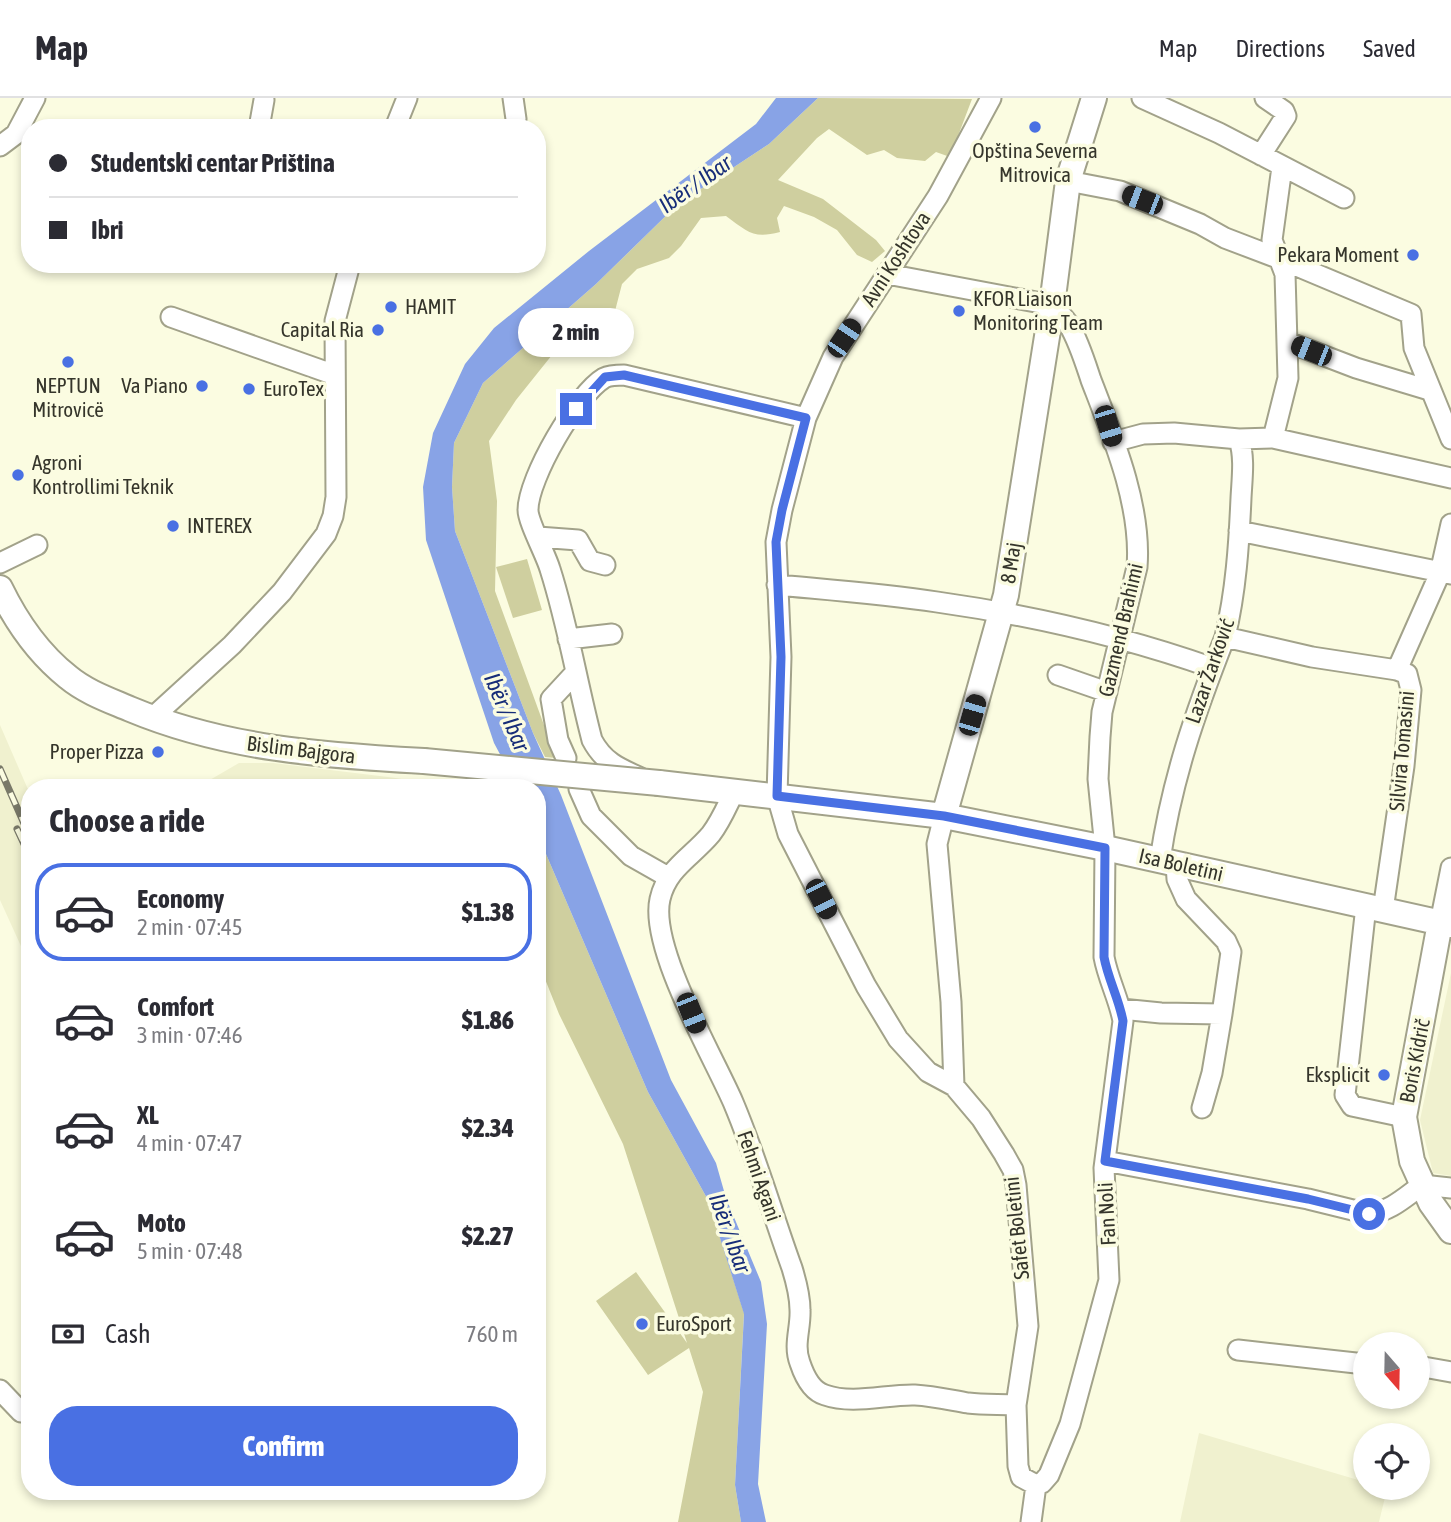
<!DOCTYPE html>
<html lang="en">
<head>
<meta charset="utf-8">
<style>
  body { margin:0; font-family:"Asap Condensed",sans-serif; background:#f7f7f7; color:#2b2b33; height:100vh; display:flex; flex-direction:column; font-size:26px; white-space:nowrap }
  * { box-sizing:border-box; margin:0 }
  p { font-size:23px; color:#7c7c81 }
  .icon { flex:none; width:38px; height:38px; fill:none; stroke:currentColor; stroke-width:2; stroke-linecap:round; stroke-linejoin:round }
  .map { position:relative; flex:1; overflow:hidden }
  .sheet { position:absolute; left:21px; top:681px; width:525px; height:721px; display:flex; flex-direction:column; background:#fff; border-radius:28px; box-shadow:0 4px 10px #0003 }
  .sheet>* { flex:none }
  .guide { position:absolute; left:21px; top:21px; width:525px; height:154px; border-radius:28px; box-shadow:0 4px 10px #0003; display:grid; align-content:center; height:154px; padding:0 28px; background:#fff }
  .needle { width:46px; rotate:160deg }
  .controls { position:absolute; left:1353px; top:1234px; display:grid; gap:14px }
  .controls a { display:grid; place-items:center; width:77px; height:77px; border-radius:50%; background:#fff; box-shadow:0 4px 10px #0003; font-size:35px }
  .end { position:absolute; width:32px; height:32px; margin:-16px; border:9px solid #4970e3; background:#fff; box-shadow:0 0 0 4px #fff }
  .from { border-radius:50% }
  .bubble { position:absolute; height:49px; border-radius:24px; background:#fff; box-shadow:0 4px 10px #0003; font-size:23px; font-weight:800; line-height:49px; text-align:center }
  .car { position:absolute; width:21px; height:42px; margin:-21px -10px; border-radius:9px; box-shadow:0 0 5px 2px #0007; background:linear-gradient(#222 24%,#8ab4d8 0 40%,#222 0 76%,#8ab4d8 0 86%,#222 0) }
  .guide b { display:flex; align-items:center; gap:24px; height:66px; font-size:26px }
  .guide b+b { border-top:2px solid #e1e1e2 }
  .guide i { width:18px; height:18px; background:#2b2b33 }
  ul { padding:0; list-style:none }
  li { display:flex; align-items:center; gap:21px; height:98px; margin:0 14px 10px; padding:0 14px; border:4px solid transparent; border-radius:28px }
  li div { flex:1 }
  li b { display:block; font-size:26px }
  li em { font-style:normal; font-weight:800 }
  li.current { border-color:#4970e3 }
  li>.icon { width:63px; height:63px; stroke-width:1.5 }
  h2 { padding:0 28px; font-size:32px; line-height:84px }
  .pay { display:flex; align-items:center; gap:18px; height:77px; padding:0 28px; font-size:26px }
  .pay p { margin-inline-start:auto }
  .primary-button { display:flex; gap:14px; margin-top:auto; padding:14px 28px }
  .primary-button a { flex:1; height:80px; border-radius:28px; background:#4970e3; color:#fff; font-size:28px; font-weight:800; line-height:80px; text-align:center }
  header { display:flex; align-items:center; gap:42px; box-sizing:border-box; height:98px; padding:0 35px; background:#fff; border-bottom:2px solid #e1e1e2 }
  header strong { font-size:33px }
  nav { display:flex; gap:38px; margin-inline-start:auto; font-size:24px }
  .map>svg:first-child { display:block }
  .built { fill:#f0f1cf }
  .green { fill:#cfcf9f }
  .water { fill:#88a3e6 }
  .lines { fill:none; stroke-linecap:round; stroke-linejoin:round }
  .minor-casing { stroke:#a2a28a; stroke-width:23 }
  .major-casing { stroke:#a2a28a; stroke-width:28 }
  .minor { stroke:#fff; stroke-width:19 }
  .major { stroke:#fff; stroke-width:24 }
  .rail-casing { stroke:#797969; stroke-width:7 }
  .rail { stroke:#fbfce1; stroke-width:4.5; stroke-dasharray:13; stroke-linecap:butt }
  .major-bridge-casing { stroke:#a2a28a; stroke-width:28; stroke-linecap:butt }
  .major-bridge { stroke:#fff; stroke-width:24 }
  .route { stroke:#4970e3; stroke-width:9 }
  .poi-dot { fill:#4970e3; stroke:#fbfce1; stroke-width:2.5 }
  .labels { text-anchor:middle; stroke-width:7; stroke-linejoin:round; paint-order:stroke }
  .poi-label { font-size:21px; fill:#35352b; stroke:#fbfce1; text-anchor:start }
  .street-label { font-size:21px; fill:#35352b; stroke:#fbfce1 }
  .water-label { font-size:23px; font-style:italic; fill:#172d79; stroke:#fbfce1 }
</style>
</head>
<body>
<header>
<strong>Map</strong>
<nav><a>Map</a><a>Directions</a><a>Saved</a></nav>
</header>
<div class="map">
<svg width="1451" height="1424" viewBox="0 0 1451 1424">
  <rect width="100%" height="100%" fill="#fbfce1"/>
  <path class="built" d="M0,627L30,696V868L0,802Z
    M239,665H273L396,680L446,689H206L208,683Z
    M1451,875V1078L1433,1075L1420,1022Z
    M1199,1335L1365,1384V1390L1387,1391L1379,1424H1180Z"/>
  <path class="green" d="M818,0L972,1L950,59L936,54L925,63L897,60L884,52L867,57L829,31L817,40L778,82L823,101L876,142L885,153L872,164L857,157L837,132L814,119L784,108L777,120L780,134C753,141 748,134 726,118L701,120L681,148L669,160L637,171L622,186L615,213L594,229L572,232L516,302L489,343L497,403L495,493L556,660L545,659L533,635L455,433L452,389L454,345L483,285L596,186L678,106L769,46Z
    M527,461L542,512L513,520L496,469Z
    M537,735L648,994L708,1102L744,1215L735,1387L741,1424H678L703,1294L689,1250L648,1277L596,1203L636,1174L687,1245L623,1046L559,916L537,861Z"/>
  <path class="water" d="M776,0H818L769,46L678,106L596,186L483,285L454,345L452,389L455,433L533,635L561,697L671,982L716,1065L726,1100L761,1184L767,1226L758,1386L766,1424H741L735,1387L744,1216L708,1102L648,994L537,735V690H518L494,645L426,442L423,389L433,335L465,266L494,230L589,153L756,26Z"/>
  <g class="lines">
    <defs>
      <path id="minor" d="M513,0L516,21
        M1142,0L1219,35L1344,100
        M259,30L264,2
        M395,30L407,0
        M0,48L16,36L35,0
        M1261,57L1286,18L1284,13L1265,0
        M1068,83L1120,93L1200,126L1225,140L1280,161L1411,216L1414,250L1451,341
        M887,176L1052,207C1057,213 1065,220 1069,227C1079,244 1085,264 1091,282C1113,339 1142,408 1137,469L1102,614L1100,639L1098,681L1105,750L1104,859C1108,881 1119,901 1123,923L1104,1070L1109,1182L1070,1326L1049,1377L1042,1385L1036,1387
        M171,219L335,277
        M1288,244L1356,270L1429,292
        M1273,340L1288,280L1285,176L1272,142L1282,69
        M1113,344L1143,336L1174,335L1239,341L1273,340L1451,380
        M1239,433L1451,476
        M538,439L578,442L590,463L605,467
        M0,465L37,447
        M777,487C830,492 884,496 937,504C1029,517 1125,539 1213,570
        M1225,539L1312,559L1397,572L1407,576L1411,592L1404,668L1383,812
        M568,541L612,536
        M1397,572L1440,475L1451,426
        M1058,577L1107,594
        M152,620L232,547L282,494L326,436L333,418L336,399L335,223L350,166
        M566,660L558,642L551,601L575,575
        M639,679C618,670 603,663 592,642C577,585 568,527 550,471C546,457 528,424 528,412C528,380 577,296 604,280C610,277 618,277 624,277L806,320
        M579,691L591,718L631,758L668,779
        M734,694C727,708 721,723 711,736C692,759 667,770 660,801C649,849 713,958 733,1004C756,1058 772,1115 792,1170C796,1183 800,1197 800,1212C801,1230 793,1247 800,1265C804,1277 811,1293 825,1297C853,1307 887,1296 915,1297C934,1298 950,1302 968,1305C984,1307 1001,1306 1016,1307
        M944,718L937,746L951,904L954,988L981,1020L1004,1056L1013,1072L1016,1087L1028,1228L1016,1307L1018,1368L1021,1379L1036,1387
        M1160,762C1172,681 1195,615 1225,539C1236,493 1239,446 1241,400C1242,380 1245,360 1239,341
        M1366,808L1345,997L1352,1008L1404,1019
        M1440,825L1451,770
        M1121,911L1161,915L1222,916L1231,854L1226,843L1186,801L1177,781L1176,766
        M954,988L928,974L898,941L866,888L788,736L777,698L781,559L776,444L782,412L806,320L833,259L938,98L991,0
        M1202,1010L1212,975L1222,916
        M1105,1063L1308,1101L1369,1116C1391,1113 1405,1099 1422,1087L1451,1090
        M1238,1252L1365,1266
        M1418,1268L1451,1274
        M0,1292L21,1314
        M1031,1424L1036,1387"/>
      <path id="major" d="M0,490C16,523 39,556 68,579C86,594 109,602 130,611C226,651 321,657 424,663
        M659,685L944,718L1105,750L1451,827
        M944,718L1006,497L1052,207L1068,83L1094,0
        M1440,825L1404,1019L1412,1063L1431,1105L1451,1133"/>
    </defs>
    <use href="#minor" class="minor-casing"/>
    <use href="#major" class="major-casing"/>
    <use href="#minor" class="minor"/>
    <use href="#major" class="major"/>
    <defs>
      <path id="rail" d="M0,671L30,739
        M17,731L30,759"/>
    </defs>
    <use href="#rail" class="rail-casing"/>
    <use href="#rail" class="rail"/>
    <defs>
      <path id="major-bridge" d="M424,663L659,685"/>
    </defs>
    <use href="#major-bridge" class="major-bridge-casing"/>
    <use href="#major-bridge" class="major-bridge"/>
  </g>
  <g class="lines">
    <path class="route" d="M576,311L605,279L624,277L806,320L782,412L776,444L781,559L777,698L944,718L1105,750L1104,859C1108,881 1119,901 1123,923L1105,1063L1308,1101L1369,1116"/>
  </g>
  <g class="poi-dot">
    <circle cx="1035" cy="29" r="7"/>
    <circle cx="1413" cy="157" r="7"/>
    <circle cx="391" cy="209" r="7"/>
    <circle cx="959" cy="213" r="7"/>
    <circle cx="378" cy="232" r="7"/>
    <circle cx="68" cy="264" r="7"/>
    <circle cx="202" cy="288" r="7"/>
    <circle cx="249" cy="291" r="7"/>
    <circle cx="18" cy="377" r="7"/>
    <circle cx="173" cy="428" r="7"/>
    <circle cx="158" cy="654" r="7"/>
    <circle cx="1384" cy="977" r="7"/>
    <circle cx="642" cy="1226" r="7"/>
  </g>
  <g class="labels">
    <g class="poi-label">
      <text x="1035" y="60" text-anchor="middle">Opština Severna<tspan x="1035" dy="24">Mitrovica</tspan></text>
      <text x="1399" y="164" text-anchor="end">Pekara Moment</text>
      <text x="973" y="208">KFOR Liaison<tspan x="973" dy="24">Monitoring Team</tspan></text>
      <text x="405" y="216">HAMIT</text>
      <text x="364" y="239" text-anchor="end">Capital Ria</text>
      <text x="68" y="295" text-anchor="middle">NEPTUN<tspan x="68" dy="24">Mitrovicë</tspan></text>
      <text x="188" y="295" text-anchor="end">Va Piano</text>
      <text x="263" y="298">EuroTex</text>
      <text x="32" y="372">Agroni<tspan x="32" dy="24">Kontrollimi Teknik</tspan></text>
      <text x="187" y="435">INTEREX</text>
      <text x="144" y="661" text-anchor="end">Proper Pizza</text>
      <text x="1370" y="984" text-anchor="end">Eksplicit</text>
      <text x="656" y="1233">EuroSport</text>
    </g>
    <g class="street-label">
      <text transform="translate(896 161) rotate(-57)" y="7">Avni Koshtova</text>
      <text transform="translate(1011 465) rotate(-81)" y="7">8 Maj</text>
      <text transform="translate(1121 532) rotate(-77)" y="7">Gazmend Brahimi</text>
      <text transform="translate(1210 573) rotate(-71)" y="7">Lazar Žarković</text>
      <text transform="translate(301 652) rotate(7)" y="7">Bislim Bajgora</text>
      <text transform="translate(1402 653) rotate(-85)" y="7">Silvira Tomasini</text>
      <text transform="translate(1181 767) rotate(13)" y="7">Isa Boletini</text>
      <text transform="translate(1415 963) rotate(-79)" y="7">Boris Kidrič</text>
      <text transform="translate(759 1078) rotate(71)" y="7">Fehmi Agani</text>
      <text transform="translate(1107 1116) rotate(-93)" y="7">Fan Noli</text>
      <text transform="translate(1017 1130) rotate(-96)" y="7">Safet Boletini</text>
    </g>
    <g class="water-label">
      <text transform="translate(695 86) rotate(-35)" y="8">Ibër / Ibar</text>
      <text transform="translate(507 614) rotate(67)" y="8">Ibër / Ibar</text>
      <text transform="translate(730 1135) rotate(70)" y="8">Ibër / Ibar</text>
    </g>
  </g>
</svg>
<div class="controls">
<a><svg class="needle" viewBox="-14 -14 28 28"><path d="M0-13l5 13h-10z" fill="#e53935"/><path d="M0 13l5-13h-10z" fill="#7c7c81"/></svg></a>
<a><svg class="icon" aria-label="locate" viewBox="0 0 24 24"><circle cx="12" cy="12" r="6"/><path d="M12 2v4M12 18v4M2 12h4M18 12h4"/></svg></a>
</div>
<i class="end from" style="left:1369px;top:1116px"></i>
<i class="end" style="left:576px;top:311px"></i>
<div class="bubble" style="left:518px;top:210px;width:116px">2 min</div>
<i class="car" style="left:1142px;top:102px;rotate:291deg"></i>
<i class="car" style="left:844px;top:240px;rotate:34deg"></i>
<i class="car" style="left:1311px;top:253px;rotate:292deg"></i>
<i class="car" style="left:1108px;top:328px;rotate:163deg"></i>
<i class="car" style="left:972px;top:617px;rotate:16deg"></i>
<i class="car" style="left:821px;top:801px;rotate:153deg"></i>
<i class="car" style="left:691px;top:915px;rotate:158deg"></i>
<div class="guide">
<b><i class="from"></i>Studentski centar Priština</b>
<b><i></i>Ibri</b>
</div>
<section class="sheet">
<h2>Choose a ride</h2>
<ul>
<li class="current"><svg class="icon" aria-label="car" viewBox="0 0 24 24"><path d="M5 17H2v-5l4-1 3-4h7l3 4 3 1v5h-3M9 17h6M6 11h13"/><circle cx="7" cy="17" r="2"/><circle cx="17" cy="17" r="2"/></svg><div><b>Economy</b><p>2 min · 07:45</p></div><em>$1.38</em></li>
<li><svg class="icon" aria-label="car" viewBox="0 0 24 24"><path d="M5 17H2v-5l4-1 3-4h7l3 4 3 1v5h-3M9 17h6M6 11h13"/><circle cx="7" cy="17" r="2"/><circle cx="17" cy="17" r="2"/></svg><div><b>Comfort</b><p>3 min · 07:46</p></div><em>$1.86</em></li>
<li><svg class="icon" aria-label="car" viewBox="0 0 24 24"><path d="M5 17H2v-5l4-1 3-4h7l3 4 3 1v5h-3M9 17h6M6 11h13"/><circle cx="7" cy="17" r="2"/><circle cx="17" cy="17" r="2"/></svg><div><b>XL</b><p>4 min · 07:47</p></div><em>$2.34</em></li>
<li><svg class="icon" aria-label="car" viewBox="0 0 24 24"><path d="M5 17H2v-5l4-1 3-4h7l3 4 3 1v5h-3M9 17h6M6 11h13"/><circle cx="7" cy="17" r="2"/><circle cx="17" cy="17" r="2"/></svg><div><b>Moto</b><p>5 min · 07:48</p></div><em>$2.27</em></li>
</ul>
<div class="pay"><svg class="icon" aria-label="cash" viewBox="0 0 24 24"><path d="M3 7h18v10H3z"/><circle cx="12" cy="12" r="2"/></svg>Cash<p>760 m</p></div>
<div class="primary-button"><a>Confirm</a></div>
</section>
</div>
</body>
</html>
